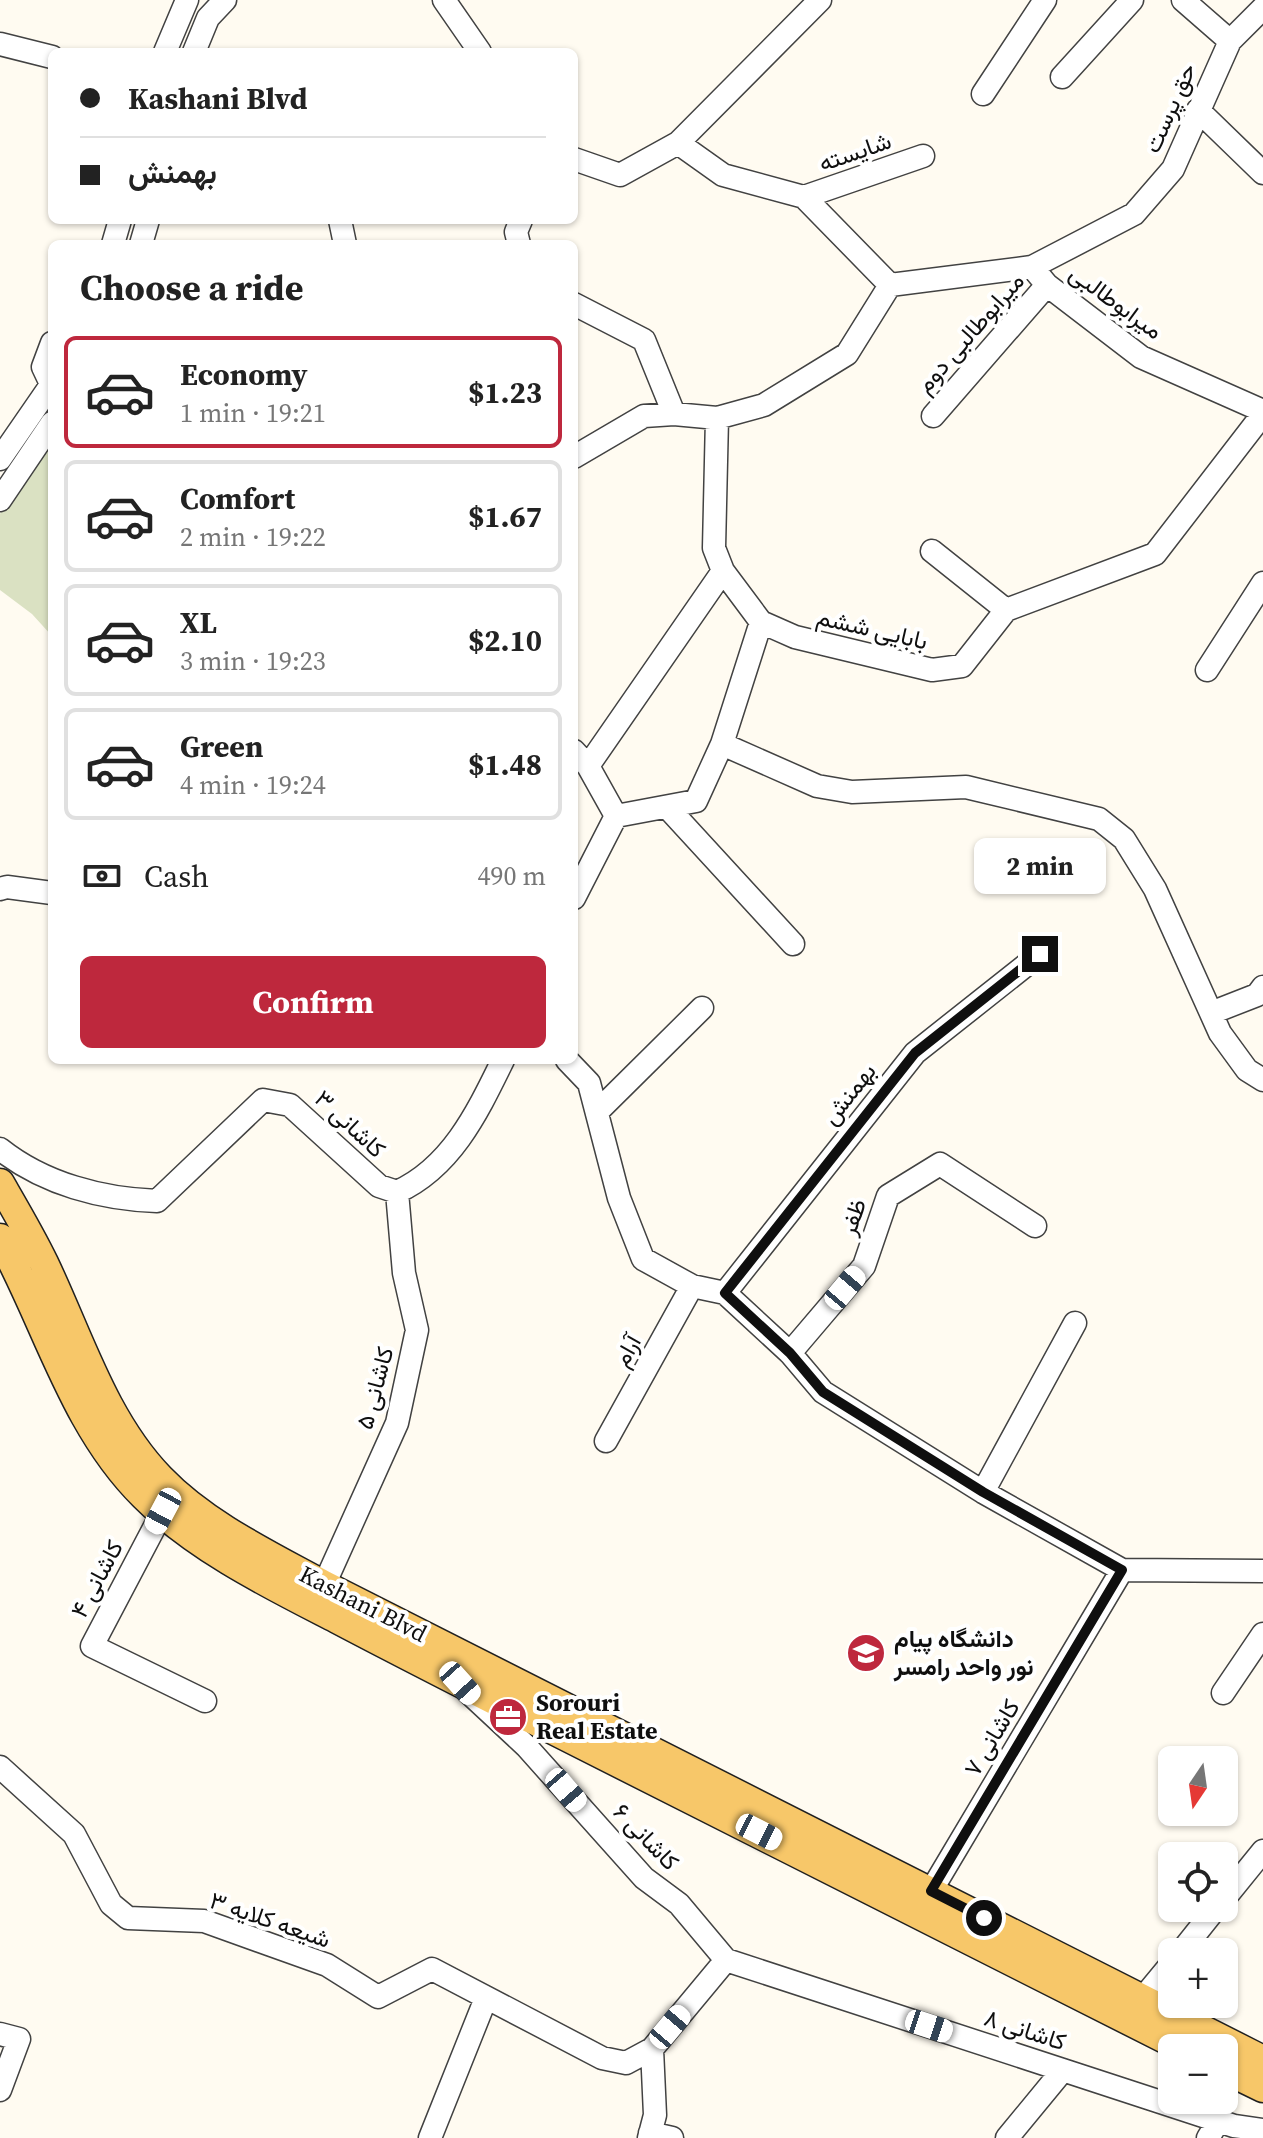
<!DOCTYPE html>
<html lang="en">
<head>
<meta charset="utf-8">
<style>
  body { margin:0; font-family:"Source Serif 4",Vazirmatn,serif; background:#f6f6f6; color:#222; height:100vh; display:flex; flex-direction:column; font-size:30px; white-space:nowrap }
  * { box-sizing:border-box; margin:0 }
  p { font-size:26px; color:#767676 }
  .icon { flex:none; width:44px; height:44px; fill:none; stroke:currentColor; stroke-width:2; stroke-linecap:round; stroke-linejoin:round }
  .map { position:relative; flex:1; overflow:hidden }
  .details { position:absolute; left:48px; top:240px; width:530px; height:824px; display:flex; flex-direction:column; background:#fff; border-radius:12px; box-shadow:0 2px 6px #0004 }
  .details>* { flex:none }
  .top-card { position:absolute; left:48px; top:48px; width:530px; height:176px; border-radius:12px; box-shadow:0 2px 6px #0004; display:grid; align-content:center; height:176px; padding:0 32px; background:#fff }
  .needle { width:52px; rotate:193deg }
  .controls { position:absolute; left:1158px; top:1746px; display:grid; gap:16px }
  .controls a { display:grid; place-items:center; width:80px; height:80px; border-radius:12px; background:#fff; box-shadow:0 2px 6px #0004; font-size:40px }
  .end { position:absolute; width:36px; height:36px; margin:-18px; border:10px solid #0f0f0f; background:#fff; box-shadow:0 0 0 4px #fff }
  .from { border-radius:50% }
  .bubble { position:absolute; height:56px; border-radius:12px; background:#fff; box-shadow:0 2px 6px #0004; font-size:26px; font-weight:700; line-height:56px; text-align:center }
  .car { position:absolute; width:24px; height:48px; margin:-24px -12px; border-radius:10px; box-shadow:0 0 6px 2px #0007; background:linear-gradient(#fff 24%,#345 0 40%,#fff 0 76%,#345 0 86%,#fff 0) }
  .top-card b { display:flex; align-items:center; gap:28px; height:76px; font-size:30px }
  .top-card b+b { border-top:2px solid #e0e0e0 }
  .top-card i { width:20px; height:20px; background:#222 }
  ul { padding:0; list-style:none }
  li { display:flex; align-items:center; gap:24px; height:112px; margin:0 16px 12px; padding:0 16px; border:4px solid #e0e0e0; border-radius:12px }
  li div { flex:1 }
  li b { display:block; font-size:30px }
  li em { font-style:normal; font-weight:700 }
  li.active { border-color:#be283d }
  li>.icon { width:72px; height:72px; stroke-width:1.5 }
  h2 { padding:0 32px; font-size:36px; line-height:96px }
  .pay { display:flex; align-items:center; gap:20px; height:88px; padding:0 32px; font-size:30px }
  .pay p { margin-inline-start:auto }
  .button { display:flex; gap:16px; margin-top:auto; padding:16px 32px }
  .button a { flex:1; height:92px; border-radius:12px; background:#be283d; color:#fff; font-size:32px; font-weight:700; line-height:92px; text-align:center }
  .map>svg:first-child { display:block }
  .cemetery { fill:#dae1c2 }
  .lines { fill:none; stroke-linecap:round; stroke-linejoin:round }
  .minor-casing { stroke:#424242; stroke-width:25 }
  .major-casing { stroke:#202020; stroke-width:31 }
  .minor { stroke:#fff; stroke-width:22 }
  .major { stroke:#f7c769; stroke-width:28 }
  .route { stroke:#0f0f0f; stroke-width:10 }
  .labels { text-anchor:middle; stroke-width:8; stroke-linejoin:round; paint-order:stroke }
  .street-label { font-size:24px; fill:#0f0f0f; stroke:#fff }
  .poi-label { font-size:24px; font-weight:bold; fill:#0f0f0f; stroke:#fff; text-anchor:start }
</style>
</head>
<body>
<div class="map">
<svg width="1263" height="2138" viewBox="0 0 1263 2138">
  <rect width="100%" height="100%" fill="#fffbf1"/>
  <path class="cemetery" d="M52,444V636L32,614L0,590V514L8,496Z"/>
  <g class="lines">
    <defs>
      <path id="minor" d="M444,0L480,52
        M1183,0L1230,41
        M0,44L52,57
        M165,52L187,0
        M194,52L208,18L225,0
        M1062,77L1132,0
        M983,94L1045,0
        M1198,110L1263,173
        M678,143L820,0
        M574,159L620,175L678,143L723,175L804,197
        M804,197L923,156
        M804,197L890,285
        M340,220L345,244
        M113,244L120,220
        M141,244L148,220
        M519,244L516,232L521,220
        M1032,267L1047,285L1141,357L1263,411
        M574,304L644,340L674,414
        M52,343L43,367L52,386
        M933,416L1047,285
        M717,418L714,548L723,571L761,622L795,637L932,670L962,666L1006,610L1155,554L1263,414
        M574,457L644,416L674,414L717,418L764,405L847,354L890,285L1032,267L1134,214L1173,169L1230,41L1263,8
        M0,459L51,385
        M0,500L52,423
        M932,551L1006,610
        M1207,670L1263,583
        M722,744L817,786L852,792L966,787L1099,819L1124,839L1155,889L1220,1033L1247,1070L1263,1080
        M574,751L588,766L616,816L574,898
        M588,766L723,571
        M668,808L793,944
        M616,816L696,801L722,744L761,622
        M0,889L7,887L52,893
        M1211,1013L1257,995L1263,987
        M567,1060L589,1083L619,1198L643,1259L692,1286L725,1293L790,1353L823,1392L983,1492L1122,1570L1263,1571
        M597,1112L702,1008
        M0,1149C44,1184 102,1199 157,1201L263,1100L290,1105L379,1186L397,1192C452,1167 478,1111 503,1060
        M725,1293L915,1053L1040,954
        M790,1353L864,1266L888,1196L940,1164L1035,1226
        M606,1441L692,1286
        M983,1492L1075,1323
        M163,1511L92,1646L205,1701
        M324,1585L397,1423L417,1330L404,1273L397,1192
        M467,1691L526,1746L644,1878L679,1904L726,1960
        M1223,1693L1263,1634
        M0,1767L74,1834L111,1904L128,1918L204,1921L327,1965L378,1997L432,1969L602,2058L626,2063L652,2049L726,1960
        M931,1891L1122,1570
        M1224,1899L1263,1851
        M1181,1952L1216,1908
        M726,1960L1234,2126L1263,2130
        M1143,1998L1172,1963
        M0,2034L19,2039L0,2090
        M650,2133L672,2138
        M430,2138L486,1998
        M649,2138L655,2115L652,2049
        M1007,2138L1063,2070
        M1208,2138L1219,2120"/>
      <path id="major" d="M0,1183C15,1209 31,1236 44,1263C79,1336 103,1419 160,1478C204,1524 269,1555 324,1585L1263,2060
        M0,1238C47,1323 73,1426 144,1496C197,1549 271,1585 337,1619C411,1658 486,1696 561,1734C769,1837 975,1945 1183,2048
        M1224,2069L1263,2088"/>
    </defs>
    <use href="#minor" class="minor-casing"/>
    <use href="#major" class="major-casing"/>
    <use href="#minor" class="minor"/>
    <use href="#major" class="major"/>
  </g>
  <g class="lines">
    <path class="route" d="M984,1918L931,1891L1122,1570L983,1492L823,1392L790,1353L725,1293L915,1053L1040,954"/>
  </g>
  <defs>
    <symbol id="university-disc" viewBox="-11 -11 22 22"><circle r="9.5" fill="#be283d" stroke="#fff"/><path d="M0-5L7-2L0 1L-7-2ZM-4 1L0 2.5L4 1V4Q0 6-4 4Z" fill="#fff"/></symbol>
    <symbol id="office-disc" viewBox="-11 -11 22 22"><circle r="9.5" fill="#be283d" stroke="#fff"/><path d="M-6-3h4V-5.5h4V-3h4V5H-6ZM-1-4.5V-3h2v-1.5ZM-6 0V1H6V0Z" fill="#fff"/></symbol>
  </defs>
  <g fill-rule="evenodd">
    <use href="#university-disc" x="844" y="1631" width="44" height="44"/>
    <use href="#office-disc" x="486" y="1695" width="44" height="44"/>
  </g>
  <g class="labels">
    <g class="street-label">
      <text transform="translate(1170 108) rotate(-66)" y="8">حق پرست</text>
      <text transform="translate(855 152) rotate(-19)" y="8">شایسته</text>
      <text transform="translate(1116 302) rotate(36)" y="8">میرابوطالبی</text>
      <text transform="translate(970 333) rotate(-49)" y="8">میرابوطالبی دوم</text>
      <text transform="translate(872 629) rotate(13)" y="8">بابایی ششم</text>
      <text transform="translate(849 1094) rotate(-52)" y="8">بهمنش</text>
      <text transform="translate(350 1124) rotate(43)" y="8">کاشانی ۳</text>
      <text transform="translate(853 1217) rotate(-71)" y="8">ظفر</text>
      <text transform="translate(627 1351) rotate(-61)" y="8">آرام</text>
      <text transform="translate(375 1388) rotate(-75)" y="8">کاشانی ۵</text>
      <text transform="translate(97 1579) rotate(-62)" y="8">کاشانی ۴</text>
      <text transform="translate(363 1604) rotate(27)" y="8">Kashani Blvd</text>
      <text transform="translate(992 1738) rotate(-59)" y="8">کاشانی ۷</text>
      <text transform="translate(646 1837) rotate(46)" y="8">کاشانی ۶</text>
      <text transform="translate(270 1920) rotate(19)" y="8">شیعه کلایه ۳</text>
      <text transform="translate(1025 2030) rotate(18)" y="8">کاشانی ۸</text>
    </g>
    <g class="poi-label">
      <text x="894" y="1647">دانشگاه پیام<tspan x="894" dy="28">نور واحد رامسر</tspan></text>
      <text x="536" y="1711">Sorouri<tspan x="536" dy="28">Real Estate</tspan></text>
    </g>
  </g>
</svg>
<div class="controls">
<a><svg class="needle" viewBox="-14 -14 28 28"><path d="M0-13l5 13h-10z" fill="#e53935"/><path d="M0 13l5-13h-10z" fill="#767676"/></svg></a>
<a><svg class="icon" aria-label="locate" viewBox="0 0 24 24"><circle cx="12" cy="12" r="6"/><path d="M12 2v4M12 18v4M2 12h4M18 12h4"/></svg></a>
<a>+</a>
<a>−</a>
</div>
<i class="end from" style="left:984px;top:1918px"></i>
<i class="end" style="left:1040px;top:954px"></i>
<div class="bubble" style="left:974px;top:838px;width:132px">2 min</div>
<i class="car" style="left:845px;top:1288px;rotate:40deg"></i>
<i class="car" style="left:163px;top:1511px;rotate:208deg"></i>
<i class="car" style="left:460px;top:1683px;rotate:138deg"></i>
<i class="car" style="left:566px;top:1790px;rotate:139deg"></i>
<i class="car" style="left:759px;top:1832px;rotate:117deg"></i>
<i class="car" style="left:929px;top:2026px;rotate:108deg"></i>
<i class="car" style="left:670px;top:2027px;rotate:40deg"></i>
<div class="top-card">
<b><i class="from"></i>Kashani Blvd</b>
<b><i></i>بهمنش</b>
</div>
<section class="details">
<h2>Choose a ride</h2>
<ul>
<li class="active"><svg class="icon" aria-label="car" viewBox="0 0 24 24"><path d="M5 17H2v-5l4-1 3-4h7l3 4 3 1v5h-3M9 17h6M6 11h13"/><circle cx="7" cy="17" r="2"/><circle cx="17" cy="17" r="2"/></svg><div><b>Economy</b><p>1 min · 19:21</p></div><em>$1.23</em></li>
<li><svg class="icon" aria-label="car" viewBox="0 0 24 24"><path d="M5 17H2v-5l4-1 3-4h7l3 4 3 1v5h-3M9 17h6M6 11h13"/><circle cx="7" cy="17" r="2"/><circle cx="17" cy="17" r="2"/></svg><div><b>Comfort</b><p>2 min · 19:22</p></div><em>$1.67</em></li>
<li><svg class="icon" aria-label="car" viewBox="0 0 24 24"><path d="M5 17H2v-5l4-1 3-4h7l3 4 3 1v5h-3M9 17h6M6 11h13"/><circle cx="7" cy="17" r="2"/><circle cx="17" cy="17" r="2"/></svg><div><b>XL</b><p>3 min · 19:23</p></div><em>$2.10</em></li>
<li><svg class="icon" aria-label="car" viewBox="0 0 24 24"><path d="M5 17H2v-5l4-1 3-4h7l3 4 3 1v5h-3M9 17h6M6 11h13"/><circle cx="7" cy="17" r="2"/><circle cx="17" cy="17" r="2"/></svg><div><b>Green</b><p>4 min · 19:24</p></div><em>$1.48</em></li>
</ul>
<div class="pay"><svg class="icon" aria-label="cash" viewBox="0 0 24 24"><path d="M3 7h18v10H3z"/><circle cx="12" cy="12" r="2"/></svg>Cash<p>490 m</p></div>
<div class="button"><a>Confirm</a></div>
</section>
</div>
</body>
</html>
